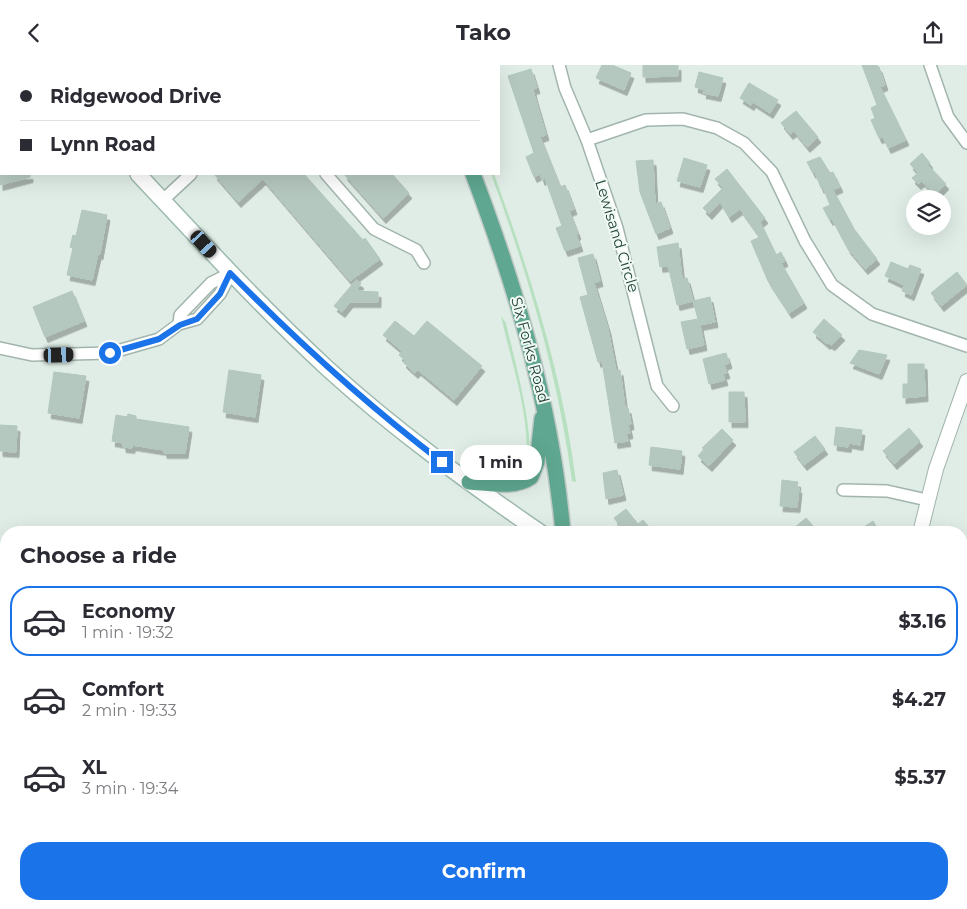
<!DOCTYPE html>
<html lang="en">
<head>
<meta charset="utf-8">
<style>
  body { margin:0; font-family:Montserrat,sans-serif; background:#f2f2f3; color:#2b2b33; height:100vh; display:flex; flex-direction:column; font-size:19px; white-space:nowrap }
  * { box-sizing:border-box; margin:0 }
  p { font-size:16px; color:#7c7c81 }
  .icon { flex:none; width:28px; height:28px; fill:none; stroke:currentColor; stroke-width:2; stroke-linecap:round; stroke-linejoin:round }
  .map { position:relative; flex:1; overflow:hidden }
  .side { position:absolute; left:0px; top:461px; width:968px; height:384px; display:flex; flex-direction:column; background:#fff; border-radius:20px 20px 0 0; box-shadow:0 5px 20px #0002 }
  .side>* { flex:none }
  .guide { position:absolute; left:0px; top:0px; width:500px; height:110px; box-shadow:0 5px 20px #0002; display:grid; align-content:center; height:110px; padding:0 20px; background:#fff }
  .fabs { position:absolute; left:906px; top:125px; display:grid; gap:10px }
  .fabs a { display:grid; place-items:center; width:45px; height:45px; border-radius:50%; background:#fff; box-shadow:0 5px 20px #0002; font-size:25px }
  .end { position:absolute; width:22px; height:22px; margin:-11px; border:6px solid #1a73e8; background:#fff; box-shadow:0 0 0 2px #fff }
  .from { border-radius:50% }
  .bubble { position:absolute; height:35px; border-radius:18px; background:#fff; box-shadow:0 5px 20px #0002; font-size:16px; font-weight:700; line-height:35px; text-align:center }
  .car { position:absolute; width:15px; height:30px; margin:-15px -8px; border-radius:6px; box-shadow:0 0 4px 1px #0007; background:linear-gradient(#222 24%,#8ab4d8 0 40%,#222 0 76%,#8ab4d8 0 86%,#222 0) }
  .guide b { display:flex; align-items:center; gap:18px; height:48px; font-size:19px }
  .guide b+b { border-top:1px solid #e1e1e2 }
  .guide i { width:12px; height:12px; background:#2b2b33 }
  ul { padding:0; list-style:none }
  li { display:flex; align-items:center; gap:15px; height:70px; margin:0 10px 8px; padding:0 10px; border:2px solid transparent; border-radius:20px }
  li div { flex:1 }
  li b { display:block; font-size:19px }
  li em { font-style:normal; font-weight:700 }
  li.on { border-color:#1a73e8 }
  li>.icon { width:45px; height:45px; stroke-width:1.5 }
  h2 { padding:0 20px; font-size:22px; line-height:60px }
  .button { display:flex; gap:10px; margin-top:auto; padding:10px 20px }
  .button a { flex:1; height:58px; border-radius:20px; background:#1a73e8; color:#fff; font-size:20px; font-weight:700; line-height:58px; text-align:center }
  header { display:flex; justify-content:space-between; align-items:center; height:65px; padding:0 20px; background:#fff; font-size:22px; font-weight:700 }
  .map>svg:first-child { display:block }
  .green { fill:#b6e0bf }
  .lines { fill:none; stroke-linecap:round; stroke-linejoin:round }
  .stream { stroke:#81d0d8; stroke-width:3 }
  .building { fill:#b5c8bf; stroke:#b1c7bd; filter:url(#shadow) }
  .minor-casing { stroke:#a2b5ad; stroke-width:14 }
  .tertiary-casing { stroke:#a2b5ad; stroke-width:16 }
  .secondary-casing { stroke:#9dbaae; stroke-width:18 }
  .primary-casing { stroke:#c0c9c6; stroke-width:18 }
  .minor { stroke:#fff; stroke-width:11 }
  .tertiary { stroke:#fff; stroke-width:14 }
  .secondary { stroke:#fff; stroke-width:15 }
  .primary { stroke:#5fa790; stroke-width:15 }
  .route { stroke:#1a73e8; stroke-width:6 }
  .labels { text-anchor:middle; stroke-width:4; stroke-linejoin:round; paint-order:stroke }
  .street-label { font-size:15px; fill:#1e3f34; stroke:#f0f9f4 }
</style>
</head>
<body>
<header><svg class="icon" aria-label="back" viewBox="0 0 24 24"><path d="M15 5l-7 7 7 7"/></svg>Tako<svg class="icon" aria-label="share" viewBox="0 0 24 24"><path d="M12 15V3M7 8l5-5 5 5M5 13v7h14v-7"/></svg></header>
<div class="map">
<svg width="967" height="844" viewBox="0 0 967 844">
  <defs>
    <filter id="shadow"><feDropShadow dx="3" dy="5.5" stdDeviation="0" flood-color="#0004"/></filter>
  </defs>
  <rect width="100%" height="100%" fill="#e0ede6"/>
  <path class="green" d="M491,109H494C530,208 563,312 576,417L572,416C558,310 528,209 491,109Z
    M501,251L506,258C512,287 541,385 525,408C533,357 512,301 501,251Z"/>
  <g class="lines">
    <path class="stream" d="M0,595L6,597"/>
  </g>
  <path class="building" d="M602,0H612L631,8L624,25L596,13Z
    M643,0H678V11L643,12Z
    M862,0H876L879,2L885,20L880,22L906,75L888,83L883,72L879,73L871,55L875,53L871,43L877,40Z
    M531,4L537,23L533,24L534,29L546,70L540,72L560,122L565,120L574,144L569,146L578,169L576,170L580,181L565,186L556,163L562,161L545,113L542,115L540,109L534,112L526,92L534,88L508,11Z
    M699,7L723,13L718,31L703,28L704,25L695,22Z
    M749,18L778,35L770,48L753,37L751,40L740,33Z
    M796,46L818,72L807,82L794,66L790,69L781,58Z
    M922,88L930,98L928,100L946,119L935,130L922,116L918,119L912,113L918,108L910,99Z
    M820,92L830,108L833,107L840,122L833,125L854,164L877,194L865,204L848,184L832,154L830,155L823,143L830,140L823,122L821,123L815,107L813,108L807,97Z
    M684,93L707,100L700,122L677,116Z
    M653,95L655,139L661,137L670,163L656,169L640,127L636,96Z
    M727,104L765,153L760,157L776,190L781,187L785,196L781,198L804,238L789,248L768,216L751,176L760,172L740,144L729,152L720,137L709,149L703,143L722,124L726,126L715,114Z
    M0,109H30V112L0,120Z
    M214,109H304L363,175L365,173L380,194L350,216L263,114L238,137Z
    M344,109H392L409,128L383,153Z
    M82,145L107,150L100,189H98L92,215L67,210L73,183L70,182L73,170L76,171Z
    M678,178L682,214L687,213L693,236L677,240L669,204L666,201L660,202L657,182Z
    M593,189L600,216L594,218L608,264L616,306L620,305L625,343H628L631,359L628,360L630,368L626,369L628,376L615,378L602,296L598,297L580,232L588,230L578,193Z
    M891,197L908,204L910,200L921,204L911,230L902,226L904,220L885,211Z
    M957,207L967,220L941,241L931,228Z
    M356,215L361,218L356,226L378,227V237H350L342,247L334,241Z
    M72,226L84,256L45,272L33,242Z
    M710,232L715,257L700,260L704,280L687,284L681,257L698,254L693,236Z
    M824,254L842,270L832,280L828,278L827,279L813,267Z
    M395,256L414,271L427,256L482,301L454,335L418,305L415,308L403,297L405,295L399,290L402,286L383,270Z
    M859,285L887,290L879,309L850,298Z
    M726,288L729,298L724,300L727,308L723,309L725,315L709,319L703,294Z
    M908,299H924L925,331L903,333V319H908Z
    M229,305L261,310L255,352L223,347Z
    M54,307L86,311L79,353L48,348Z
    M729,327H744L745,357H729Z
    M128,349L136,351V354L189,362L185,388H164V385L132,380V383L123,382V378L112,376L116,350L127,352Z
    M0,360L17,361L16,387L0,386Z
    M836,362L862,365L860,380L849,378L848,382L834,380Z
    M909,363L920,376L894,399L883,386Z
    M722,364L733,375L709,401L698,391L704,384L702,383Z
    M815,371L825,384L804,400L794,387Z
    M651,382L682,386L680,404L649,400Z
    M617,405L623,430L606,434L603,408Z
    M782,415L798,417L797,422L799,423L797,442L780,441Z
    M626,444L638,459L643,455L654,468H626L614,453Z
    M806,453L815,463L811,468H788Z
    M873,456L880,468H855Z"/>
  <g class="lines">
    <defs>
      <path id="minor" d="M229,0L230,1
        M559,0L565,23L587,75L617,163L657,321L673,341
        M930,0L948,52L967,78
        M0,28L1,27
        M587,75L646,55L683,54L717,63L744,78L772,107L805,176L832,220L872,249L967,281
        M326,109L374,164L416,185L424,198
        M163,135L191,109
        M179,259L180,250L211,218L231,208
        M0,283L32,290L110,288L159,274L179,259L197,254L220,229L231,208
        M843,425L887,426L927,435
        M0,534H6
        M961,543L967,555
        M961,675L967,669
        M0,691L6,694
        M274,839L284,844
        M436,844L438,839
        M845,844V839"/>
      <path id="tertiary" d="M920,468L936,404L967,316
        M807,844L809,839"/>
      <path id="secondary" d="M37,0L38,1
        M138,109C200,175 261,242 328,304C394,364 467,417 541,468
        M961,751L967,754"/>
      <path id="primary" d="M431,0V1
        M473,109C517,225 552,343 563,468
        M469,417C489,418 514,424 531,412L537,397L542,353
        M551,844L552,839"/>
    </defs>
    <use href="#minor" class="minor-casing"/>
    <use href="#tertiary" class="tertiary-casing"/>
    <use href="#secondary" class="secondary-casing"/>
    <use href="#primary" class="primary-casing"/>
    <use href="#minor" class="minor"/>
    <use href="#tertiary" class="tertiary"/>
    <use href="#secondary" class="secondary"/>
    <use href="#primary" class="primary"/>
  </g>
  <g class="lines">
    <path class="route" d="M110,288L159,274L180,260L197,254L220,229L230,208C297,276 367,340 442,397"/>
  </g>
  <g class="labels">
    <g class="street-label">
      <text transform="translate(617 171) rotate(73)" y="5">Lewisand Circle</text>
      <text transform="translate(530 285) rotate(75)" y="5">Six Forks Road</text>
    </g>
  </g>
</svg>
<div class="fabs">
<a><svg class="icon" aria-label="layers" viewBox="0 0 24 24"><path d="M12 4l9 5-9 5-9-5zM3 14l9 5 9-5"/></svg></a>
</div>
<i class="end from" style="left:110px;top:288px"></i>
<i class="end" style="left:442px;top:397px"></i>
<div class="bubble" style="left:460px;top:380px;width:82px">1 min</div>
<i class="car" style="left:204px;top:179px;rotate:138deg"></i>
<i class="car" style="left:59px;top:290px;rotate:88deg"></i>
<div class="guide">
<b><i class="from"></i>Ridgewood Drive</b>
<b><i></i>Lynn Road</b>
</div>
<section class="side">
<h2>Choose a ride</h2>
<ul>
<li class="on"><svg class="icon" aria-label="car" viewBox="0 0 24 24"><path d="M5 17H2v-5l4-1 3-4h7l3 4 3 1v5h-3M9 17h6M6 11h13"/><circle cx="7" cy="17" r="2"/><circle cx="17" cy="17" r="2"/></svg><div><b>Economy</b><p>1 min · 19:32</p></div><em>$3.16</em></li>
<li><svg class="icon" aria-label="car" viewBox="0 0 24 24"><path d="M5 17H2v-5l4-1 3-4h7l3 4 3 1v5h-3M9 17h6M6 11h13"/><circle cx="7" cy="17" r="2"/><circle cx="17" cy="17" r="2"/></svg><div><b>Comfort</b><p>2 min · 19:33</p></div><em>$4.27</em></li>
<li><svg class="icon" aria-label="car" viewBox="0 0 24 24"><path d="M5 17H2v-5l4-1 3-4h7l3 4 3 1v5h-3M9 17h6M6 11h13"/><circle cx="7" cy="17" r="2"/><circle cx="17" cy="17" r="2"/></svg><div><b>XL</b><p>3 min · 19:34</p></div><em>$5.37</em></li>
</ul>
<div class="button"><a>Confirm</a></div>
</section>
</div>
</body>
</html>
